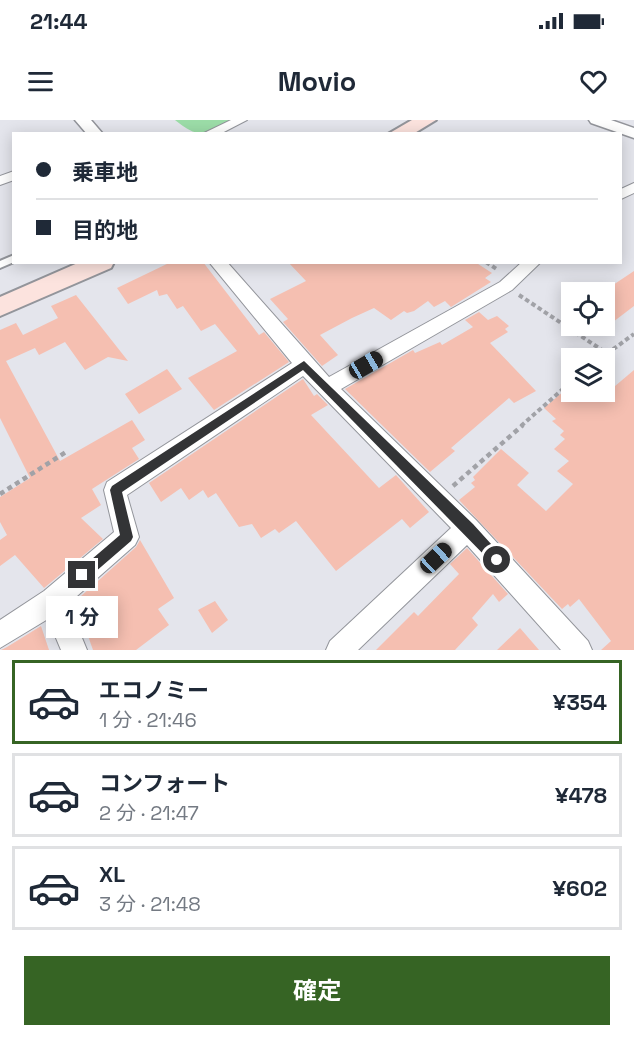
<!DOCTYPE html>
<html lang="ja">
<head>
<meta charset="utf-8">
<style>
  body { margin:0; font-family:"Space Grotesk","Noto Sans JP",sans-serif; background:#f6f6f7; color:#1f2937; height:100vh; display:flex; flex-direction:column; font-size:22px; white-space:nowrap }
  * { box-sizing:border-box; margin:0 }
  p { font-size:20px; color:#747a83 }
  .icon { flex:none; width:33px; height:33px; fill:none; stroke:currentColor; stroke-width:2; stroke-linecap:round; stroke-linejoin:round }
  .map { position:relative; height:530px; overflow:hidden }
  .side { display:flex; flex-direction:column; background:#fff; flex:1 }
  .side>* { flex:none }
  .top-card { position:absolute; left:12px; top:12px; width:610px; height:132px; border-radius:0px; box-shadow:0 3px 15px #0003; display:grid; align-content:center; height:132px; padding:0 24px; background:#fff }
  .tools { position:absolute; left:561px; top:162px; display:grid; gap:12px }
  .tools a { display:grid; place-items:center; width:54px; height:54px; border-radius:0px; background:#fff; box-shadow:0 3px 15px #0003; font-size:30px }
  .end { position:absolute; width:27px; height:27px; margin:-14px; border:8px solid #333436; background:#fff; box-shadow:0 0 0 3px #fff }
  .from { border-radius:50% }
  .bubble { position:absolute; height:42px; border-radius:0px; background:#fff; box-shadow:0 3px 15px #0003; font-size:20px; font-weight:700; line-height:42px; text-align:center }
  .car { position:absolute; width:18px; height:36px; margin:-18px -9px; border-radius:8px; box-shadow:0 0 4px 2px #0007; background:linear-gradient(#222 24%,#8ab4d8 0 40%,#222 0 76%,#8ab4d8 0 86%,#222 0) }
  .top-card b { display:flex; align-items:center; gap:21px; height:57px; font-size:22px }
  .top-card b+b { border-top:2px solid #e0e1e3 }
  .top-card i { width:15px; height:15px; background:#1f2937 }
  ul { padding:10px 0 0; list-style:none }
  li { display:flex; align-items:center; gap:18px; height:84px; margin:0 12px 9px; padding:0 12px; border:3px solid #e0e1e3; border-radius:0px }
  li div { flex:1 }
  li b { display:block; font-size:22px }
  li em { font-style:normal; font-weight:700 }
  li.on { border-color:#366424 }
  li>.icon { width:54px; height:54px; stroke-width:1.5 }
  .action { display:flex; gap:12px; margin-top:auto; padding:12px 24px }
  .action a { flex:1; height:69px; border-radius:0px; background:#366424; color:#fff; font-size:24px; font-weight:700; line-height:69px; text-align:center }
  .status { display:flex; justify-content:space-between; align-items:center; height:42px; padding:0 30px; background:#fff; direction:ltr }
  .status svg { height:16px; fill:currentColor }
  header { display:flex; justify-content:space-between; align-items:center; height:78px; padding:0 24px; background:#fff; font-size:27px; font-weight:700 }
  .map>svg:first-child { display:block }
  .green { fill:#9cdda8 }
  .building { fill:#f5bfb1 }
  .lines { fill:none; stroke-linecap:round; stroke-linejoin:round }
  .service-casing { stroke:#93959b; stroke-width:4 }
  .minor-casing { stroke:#93959b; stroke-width:2 }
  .tertiary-casing { stroke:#93959b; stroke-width:3 }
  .secondary-casing { stroke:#93959b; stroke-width:4 }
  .path-far1 { stroke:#a1a2a7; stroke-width:4; stroke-dasharray:4.5 3; stroke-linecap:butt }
  .path { stroke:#a1a2a7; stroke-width:4.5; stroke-dasharray:5 4; stroke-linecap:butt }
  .service { fill:#fff; fill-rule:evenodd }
  .minor { fill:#fff; fill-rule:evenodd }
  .tertiary { fill:#fff; fill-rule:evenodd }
  .secondary { fill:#fce3de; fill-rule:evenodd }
  .route { fill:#333436 }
</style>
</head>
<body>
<div class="status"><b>21:44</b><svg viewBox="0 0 49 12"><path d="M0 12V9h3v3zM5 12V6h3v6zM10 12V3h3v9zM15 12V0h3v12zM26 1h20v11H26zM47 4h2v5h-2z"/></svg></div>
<header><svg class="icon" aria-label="menu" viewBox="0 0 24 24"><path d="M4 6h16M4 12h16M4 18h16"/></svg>Movio<svg class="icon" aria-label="heart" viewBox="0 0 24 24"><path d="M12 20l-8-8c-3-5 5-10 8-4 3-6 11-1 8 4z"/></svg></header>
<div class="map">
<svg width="634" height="530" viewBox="0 0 634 530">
  <rect width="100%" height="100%" fill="#e4e5ec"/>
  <path class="green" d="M175,0H235C205,12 202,22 175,0Z"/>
  <path class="building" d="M171,142H203L259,215L264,212L289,242L214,290L188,258L237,231L215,204L201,211L183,186L177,189L167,174L159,176L157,170L128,184L117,168Z
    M288,142H475L492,153L485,158L491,162L451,187L445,181L434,187L428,181L414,191L407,193L404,191L391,200L374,188L352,198L320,215L338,235L322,246L283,202L288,199L270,179L306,161Z
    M634,151V186L613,202L604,197V171Z
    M76,175L128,241L108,237L85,250L65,222L39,235L35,228L6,241L60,341L132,300L145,320L132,328L139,339L92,369L101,385L81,398L103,419L44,468L15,435L0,446V420L7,415L0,402V377L30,358L0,298V210L16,203L23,215L58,198L51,186Z
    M479,192L488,200L497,196L509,206L505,209L508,212L490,223L536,271L514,283L509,278L451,328L455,331L430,352L345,269L413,230L415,233L440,222L442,225L473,207L465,200Z
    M167,249L182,269L139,294L125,274Z
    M634,250V530H601L611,521L579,479L570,487L568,484L562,489L459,380L475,367L471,363L475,360L473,357L501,329L529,353L517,365L546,391L573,364L557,351L569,341L554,329L565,319L560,315L564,311L552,301L556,299L544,288L564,271L608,272Z
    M303,259L314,276L317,274L328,285L311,295L379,368L396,355L429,392L410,408L402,399L336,451L296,401L279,413L275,409L261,418L252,404L239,407L216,373L208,378L203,370L189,380L181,368L161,382L149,363Z
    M140,420L174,478L158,489L169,505L136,530H93L87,513L84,515L82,511L71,485L136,427Z
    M467,428L508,474L499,482L493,474L472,498L478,505L455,530H376L414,492L418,496L459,454L450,444Z
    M215,481L228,500L212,513L198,490Z
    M41,506L49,530H1L7,527Z
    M520,508L539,530H497Z"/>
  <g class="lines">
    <defs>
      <path id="service" d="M14,135V142L0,148V141Z"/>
      <path id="minor" d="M231,0H247L220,14H202Z
        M14,51V60L0,65V56Z
        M634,63V73L621,79V69Z
        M209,142H227L329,257L500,162L522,142H541L512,170L341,269L476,400L588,521L592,530H561L467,425L358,530H326L330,521L451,408L303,256L127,375L139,417L135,425L68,484L87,530H61L48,499L0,528V500L44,471L114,412L104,370L107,362L292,243Z"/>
      <path id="tertiary" d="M75,0H91L103,14H87Z
        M589,0H611L634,8V18L591,3Z"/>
      <path id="secondary" d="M412,0H436L413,14H388Z
        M80,142H114L111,148L0,196V177Z"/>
    </defs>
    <use href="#service" class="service-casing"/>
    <use href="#minor" class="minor-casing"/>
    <use href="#tertiary" class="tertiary-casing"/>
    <use href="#secondary" class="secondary-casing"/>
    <path class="path-far1" d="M486,142L498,150
      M519,175L608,234
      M601,238L634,214
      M521,306L572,261"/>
    <path class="path" d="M453,366L523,305
      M0,374L66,332"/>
    <use href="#service" class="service"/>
    <use href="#minor" class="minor"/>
    <use href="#tertiary" class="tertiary"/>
    <use href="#secondary" class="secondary"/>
  </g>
  <path class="route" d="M304,241L473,404L501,435V444H493L303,250L122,372L133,417L131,421L87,459H78V451L120,415L110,370L112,366Z"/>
</svg>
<div class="tools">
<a><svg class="icon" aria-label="locate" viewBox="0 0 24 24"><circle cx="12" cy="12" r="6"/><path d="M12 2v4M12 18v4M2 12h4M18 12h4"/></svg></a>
<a><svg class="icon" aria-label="layers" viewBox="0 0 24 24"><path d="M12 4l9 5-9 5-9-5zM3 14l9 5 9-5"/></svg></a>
</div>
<i class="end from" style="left:497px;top:440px"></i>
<i class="end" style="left:82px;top:455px"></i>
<div class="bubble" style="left:46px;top:476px;width:72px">1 分</div>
<i class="car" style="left:366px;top:245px;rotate:60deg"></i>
<i class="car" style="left:436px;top:438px;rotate:47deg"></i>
<div class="top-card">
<b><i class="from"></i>乗車地</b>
<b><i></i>目的地</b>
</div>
</div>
<section class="side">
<ul>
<li class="on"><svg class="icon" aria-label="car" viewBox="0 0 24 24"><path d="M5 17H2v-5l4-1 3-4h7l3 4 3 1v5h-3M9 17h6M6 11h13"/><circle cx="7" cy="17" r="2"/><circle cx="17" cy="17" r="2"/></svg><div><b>エコノミー</b><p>1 分 · 21:46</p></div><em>¥354</em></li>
<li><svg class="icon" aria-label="car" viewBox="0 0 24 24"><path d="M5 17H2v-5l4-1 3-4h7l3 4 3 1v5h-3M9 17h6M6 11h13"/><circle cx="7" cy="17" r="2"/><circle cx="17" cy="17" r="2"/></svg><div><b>コンフォート</b><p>2 分 · 21:47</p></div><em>¥478</em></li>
<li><svg class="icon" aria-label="car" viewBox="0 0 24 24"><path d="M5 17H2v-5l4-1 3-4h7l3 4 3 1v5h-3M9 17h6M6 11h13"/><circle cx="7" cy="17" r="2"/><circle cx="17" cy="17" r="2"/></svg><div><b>XL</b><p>3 分 · 21:48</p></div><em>¥602</em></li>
</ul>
<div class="action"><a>確定</a></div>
</section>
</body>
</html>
